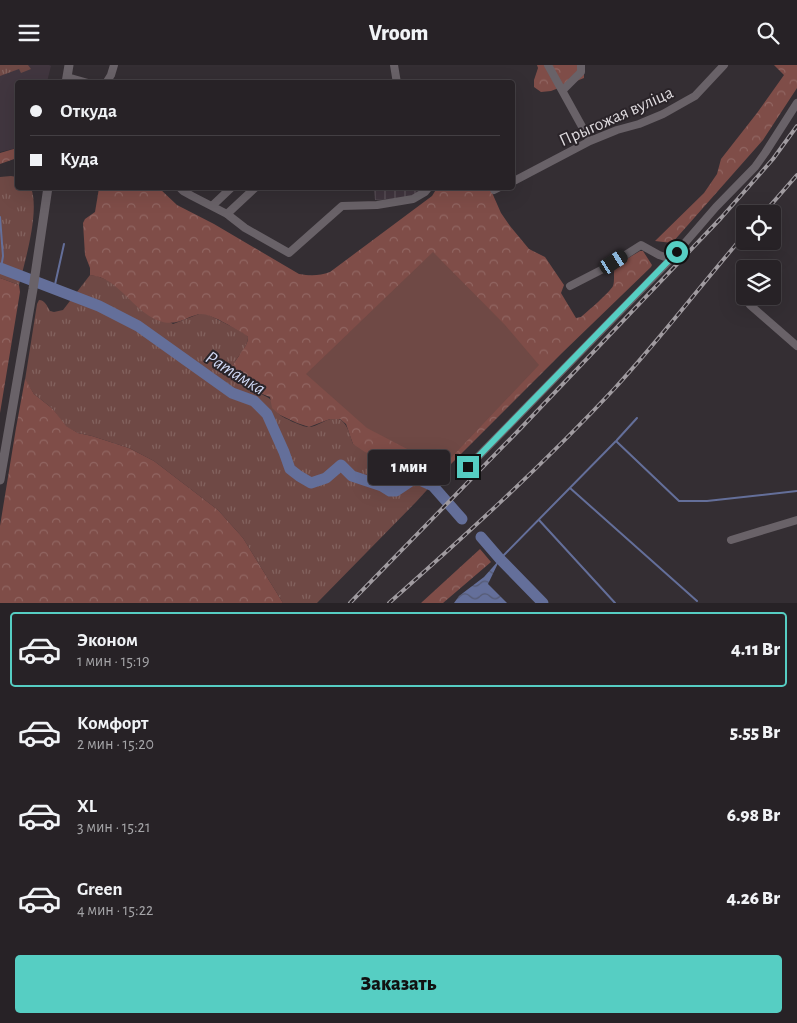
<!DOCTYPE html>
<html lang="ru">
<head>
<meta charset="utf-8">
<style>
  body { margin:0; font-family:"Alegreya Sans",sans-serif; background:#2f2a2e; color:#f1f3f6; height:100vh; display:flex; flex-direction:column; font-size:19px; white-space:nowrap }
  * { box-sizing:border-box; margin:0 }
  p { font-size:16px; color:#a4a4a7 }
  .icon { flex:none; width:28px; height:28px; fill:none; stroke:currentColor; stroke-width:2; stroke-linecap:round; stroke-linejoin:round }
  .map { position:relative; height:538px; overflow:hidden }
  .sheet { display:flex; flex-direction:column; background:#272226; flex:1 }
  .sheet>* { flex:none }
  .top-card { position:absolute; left:15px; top:15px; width:500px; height:110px; border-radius:5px; box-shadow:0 5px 20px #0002,0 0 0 1px #433f43; display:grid; align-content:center; height:110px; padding:0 15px; background:#272226 }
  .fabs { position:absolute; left:736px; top:140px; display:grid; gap:10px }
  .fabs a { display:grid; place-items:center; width:45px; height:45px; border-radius:5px; background:#272226; box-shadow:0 5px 20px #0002,0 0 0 1px #433f43; font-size:25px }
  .end { position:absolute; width:22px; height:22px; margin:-11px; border:6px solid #56cec3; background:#111; box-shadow:0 0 0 2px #111 }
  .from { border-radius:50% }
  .bubble { position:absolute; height:35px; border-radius:5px; background:#272226; box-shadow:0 5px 20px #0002,0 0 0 1px #433f43; font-size:16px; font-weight:800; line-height:35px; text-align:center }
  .car { position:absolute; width:15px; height:30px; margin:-15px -8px; border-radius:6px; box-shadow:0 0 4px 1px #0007; background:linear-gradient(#222 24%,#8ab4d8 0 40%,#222 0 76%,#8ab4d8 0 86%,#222 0) }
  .top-card b { display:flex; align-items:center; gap:18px; height:48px; font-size:19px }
  .top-card b+b { border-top:1px solid #433f43 }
  .top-card i { width:12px; height:12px; background:#f1f3f6 }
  ul { padding:9px 0 0; list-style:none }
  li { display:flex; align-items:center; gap:15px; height:75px; margin:0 10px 8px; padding:0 5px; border:2px solid transparent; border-radius:5px }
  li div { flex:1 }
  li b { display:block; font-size:19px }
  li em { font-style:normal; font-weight:800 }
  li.on { border-color:#56cec3 }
  li>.icon { width:45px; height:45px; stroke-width:1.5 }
  .primary-button { display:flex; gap:10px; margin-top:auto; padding:10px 15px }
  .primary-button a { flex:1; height:58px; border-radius:5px; background:#56cec3; color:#111; font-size:20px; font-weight:800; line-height:58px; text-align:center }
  header { display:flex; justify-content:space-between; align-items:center; height:65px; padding:0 15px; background:#272226; font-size:22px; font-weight:800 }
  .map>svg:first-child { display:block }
  .built { fill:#41363f }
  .industrial { fill:url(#industrial-grid) }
  .grass { fill:url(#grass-tufts) }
  .forest { fill:url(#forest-crowns) }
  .garden { fill:#6f4945 }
  .water { fill:url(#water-waves) }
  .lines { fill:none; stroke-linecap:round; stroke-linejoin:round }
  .stream { stroke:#646f9a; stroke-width:2 }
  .river { stroke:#646f9a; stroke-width:11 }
  .minor { stroke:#696268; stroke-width:8 }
  .tertiary { stroke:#696268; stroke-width:9 }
  .rail-casing { stroke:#a09ba0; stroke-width:4 }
  .rail { stroke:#2a2429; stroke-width:2; stroke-dasharray:5.5; stroke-linecap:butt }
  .route { stroke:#56cec3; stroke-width:6 }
  .labels { text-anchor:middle; stroke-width:4; stroke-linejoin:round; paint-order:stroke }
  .street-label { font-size:18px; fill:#dedade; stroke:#2a2429 }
  .water-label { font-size:19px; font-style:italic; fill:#d0d9f5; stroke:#2a2429 }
</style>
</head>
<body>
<header><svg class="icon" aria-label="menu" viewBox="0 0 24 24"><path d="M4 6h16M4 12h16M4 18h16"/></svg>Vroom<svg class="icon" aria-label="search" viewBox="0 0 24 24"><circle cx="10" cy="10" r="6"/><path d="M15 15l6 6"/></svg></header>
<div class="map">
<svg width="797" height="538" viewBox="0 0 797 538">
  <defs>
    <pattern id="industrial-grid" width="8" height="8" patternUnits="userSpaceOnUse" patternTransform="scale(1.25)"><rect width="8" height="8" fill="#41363f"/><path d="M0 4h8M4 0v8" fill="none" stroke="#5c525a"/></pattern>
    <pattern id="grass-tufts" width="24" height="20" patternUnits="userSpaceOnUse" patternTransform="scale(1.25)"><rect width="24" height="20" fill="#6f4945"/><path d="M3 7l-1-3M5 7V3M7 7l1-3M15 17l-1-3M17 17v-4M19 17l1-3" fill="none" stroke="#83635f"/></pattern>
    <pattern id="forest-crowns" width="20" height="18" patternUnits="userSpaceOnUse" patternTransform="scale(1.25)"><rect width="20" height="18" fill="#7f4d48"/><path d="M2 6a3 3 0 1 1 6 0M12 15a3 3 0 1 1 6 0" fill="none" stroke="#916662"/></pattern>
    <pattern id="water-waves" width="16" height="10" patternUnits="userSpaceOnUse" patternTransform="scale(1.25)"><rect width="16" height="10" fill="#646f9a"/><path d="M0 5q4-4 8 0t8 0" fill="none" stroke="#555a73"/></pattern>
  </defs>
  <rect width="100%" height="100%" fill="#342e33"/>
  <path class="built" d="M0,0H49L51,1L47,17L18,18L17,83L0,87Z"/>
  <path class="industrial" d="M374,123H424L419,128L414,131L405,133L375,135Z"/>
  <path class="grass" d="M0,0H28L31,4L21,8L19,4L0,11Z
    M11,111L17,112L18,122L31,123C40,146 25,196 19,220L0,213V112Z
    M90,210L97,211L107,215L173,259L199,249H207L244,268L248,272C248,286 228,297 233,309C236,319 259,327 267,332C274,335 275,345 280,350C284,353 303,362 308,362C320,362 329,349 341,355C348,360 350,371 353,379L407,397L421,395L433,398L446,404L416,437L317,538H283L243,473L218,445L154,396L129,383L92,371L78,368L65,361L53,344L34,329L25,315L37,239L39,235C45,235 47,241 50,246L54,247L63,245Z"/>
  <path class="forest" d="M537,0H584V13L551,26L541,27L534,22V15L538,3Z
    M774,0H797V23L763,75L672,178L655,176L704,128L717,109L721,94L757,48L784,10Z
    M17,83V93L0,99V88Z
    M99,123H159L177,140L214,159L299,209C311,211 319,211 330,207L432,131L437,123H490L501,148L510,161L529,184L545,192L564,220L561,228L576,253L581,252C588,246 609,228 613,221C615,215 613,207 615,201L640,186H643L652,200L651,202L562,288L446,404L433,398L421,395L407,397L386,395L365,387L353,379L346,359L340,354H330L309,362L297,358L280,350L272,343L270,332C259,328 229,316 232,303C233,298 238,293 240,289C244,283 248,279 248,272L243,268C233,263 212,249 201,249C197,249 194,251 190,252C178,258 169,260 157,255C131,244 119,213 90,210V203L85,190L83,158L85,154L95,147Z
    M0,213L19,220L20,227L0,348Z
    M25,314L34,329L53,344L66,361L78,368L92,371L129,383L154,396L218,445L243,473L283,538H0V461L16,363Z
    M480,484L491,497L443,538H421Z"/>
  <path class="garden" d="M433,187L505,260L539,300L447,397L411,386L367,363L306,309Z"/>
  <path class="water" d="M500,494L488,519L507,538H454L459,531L484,512Z"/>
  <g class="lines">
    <path class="stream" d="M0,152L3,191L1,203
      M54,224L64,179
      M617,375L637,353
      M570,423L697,536
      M539,455L615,538
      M499,495L616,376L679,436H707L797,426"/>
    <path class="river" d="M0,203L99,241L138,261L232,328L254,336L267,349L284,387L290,404L299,411L311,418L326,413L341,400L352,411L382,421L390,426H396L414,414L422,416L433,421L462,454
      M481,472L500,494L543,538"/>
    <path class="minor" d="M394,0L397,18
      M548,0L590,76
      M67,12L88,18
      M106,18L111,10L114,0
      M563,25L581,7V0
      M512,117L590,76L617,65L639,59L663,49L686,36L695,31L724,0
      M179,122L183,126L192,131L227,149L245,163L289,188L342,141L377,140L413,134L425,127L429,122
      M494,125L500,122
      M212,141L232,122
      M227,149L256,122
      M570,221L605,203L641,180L659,190L671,194
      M750,240L797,281
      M468,402L671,194L716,142L755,102L765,88L797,38
      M731,475L797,455"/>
    <path class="tertiary" d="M66,18L69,0
      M0,415L33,224L48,122"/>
    <defs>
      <path id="rail" d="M763,149L797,110
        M350,538L520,364L721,153L773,94L797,61
        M389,538C467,469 544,399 615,323C660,274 701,220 745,169"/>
    </defs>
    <use href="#rail" class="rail-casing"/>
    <use href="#rail" class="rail"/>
  </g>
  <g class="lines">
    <path class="route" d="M468,402L677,187"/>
  </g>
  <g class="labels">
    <g class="street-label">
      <text transform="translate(616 51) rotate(-24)" y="6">Прыгожая вуліца</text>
    </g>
    <g class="water-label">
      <text transform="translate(236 307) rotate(32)" y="7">Ратамка</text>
    </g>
  </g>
</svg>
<div class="fabs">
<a><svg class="icon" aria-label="locate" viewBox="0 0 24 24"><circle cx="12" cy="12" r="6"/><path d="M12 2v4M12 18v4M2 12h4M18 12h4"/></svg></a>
<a><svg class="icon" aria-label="layers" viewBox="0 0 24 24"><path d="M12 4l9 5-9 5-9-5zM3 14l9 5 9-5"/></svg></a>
</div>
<i class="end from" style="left:677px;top:187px"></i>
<i class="end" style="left:468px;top:402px"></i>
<div class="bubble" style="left:368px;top:385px;width:82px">1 мин</div>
<i class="car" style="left:614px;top:197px;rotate:57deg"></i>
<div class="top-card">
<b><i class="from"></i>Откуда</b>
<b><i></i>Куда</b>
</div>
</div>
<section class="sheet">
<ul>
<li class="on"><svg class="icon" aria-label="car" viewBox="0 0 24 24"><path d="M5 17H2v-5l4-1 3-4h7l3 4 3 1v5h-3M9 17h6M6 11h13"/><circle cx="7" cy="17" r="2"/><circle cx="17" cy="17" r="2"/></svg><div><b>Эконом</b><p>1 мин · 15:19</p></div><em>4.11 Br</em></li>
<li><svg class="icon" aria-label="car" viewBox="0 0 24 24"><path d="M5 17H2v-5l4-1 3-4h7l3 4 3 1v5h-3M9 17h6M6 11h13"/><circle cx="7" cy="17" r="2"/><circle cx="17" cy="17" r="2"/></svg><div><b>Комфорт</b><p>2 мин · 15:20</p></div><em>5.55 Br</em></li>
<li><svg class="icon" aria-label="car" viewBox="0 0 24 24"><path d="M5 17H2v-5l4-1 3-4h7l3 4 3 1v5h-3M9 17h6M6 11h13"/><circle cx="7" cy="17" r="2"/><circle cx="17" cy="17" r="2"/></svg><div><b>XL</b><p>3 мин · 15:21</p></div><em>6.98 Br</em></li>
<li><svg class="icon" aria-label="car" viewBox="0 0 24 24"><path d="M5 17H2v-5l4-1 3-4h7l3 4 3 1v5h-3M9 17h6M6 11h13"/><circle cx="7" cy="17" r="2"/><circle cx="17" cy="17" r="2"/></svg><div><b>Green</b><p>4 мин · 15:22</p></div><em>4.26 Br</em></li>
</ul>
<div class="primary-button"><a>Заказать</a></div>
</section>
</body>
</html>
